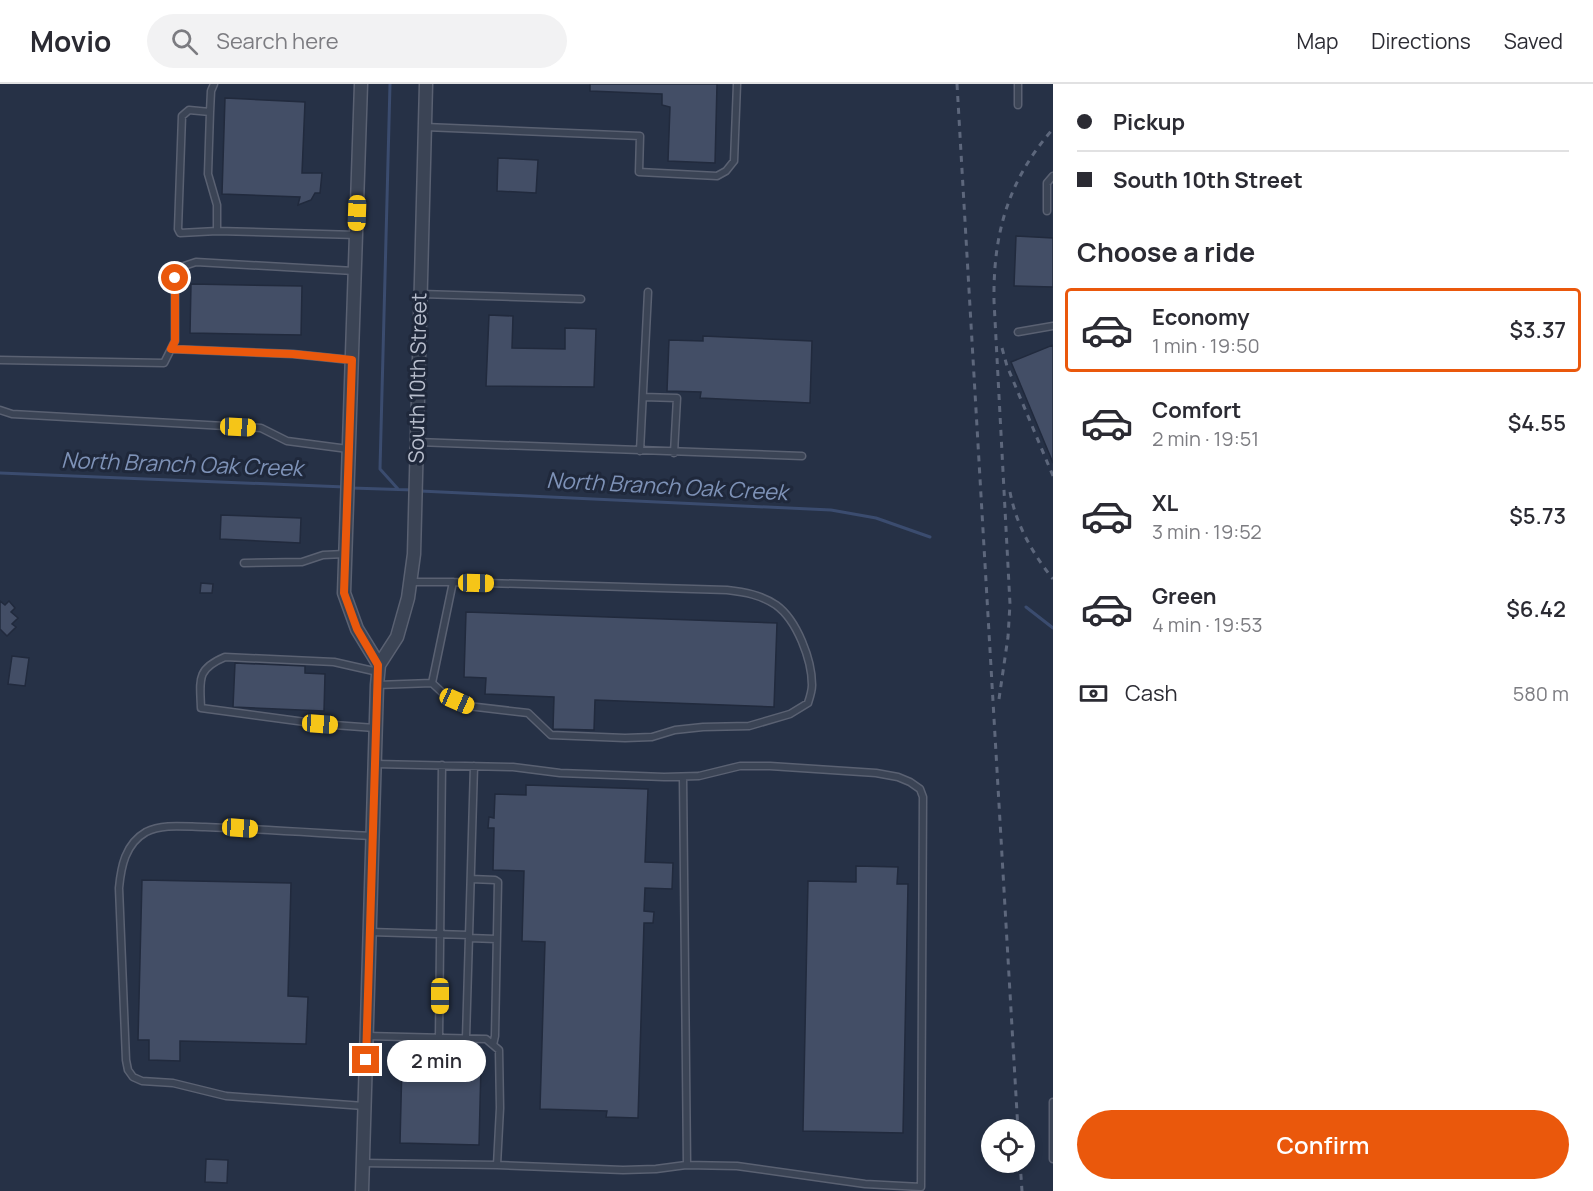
<!DOCTYPE html>
<html lang="en">
<head>
<meta charset="utf-8">
<style>
  body { margin:0; font-family:Manrope,sans-serif; background:#f2f2f3; color:#2b2b33; height:100vh; display:flex; flex-direction:column; font-size:22px; white-space:nowrap }
  * { box-sizing:border-box; margin:0 }
  p { font-size:20px; color:#7c7c81 }
  .icon { flex:none; width:33px; height:33px; fill:none; stroke:currentColor; stroke-width:2; stroke-linecap:round; stroke-linejoin:round }
  .map { position:relative; flex:1; overflow:hidden }
  .drawer { display:flex; flex-direction:column; background:#fff; width:540px }
  .drawer>* { flex:none }
  .top-card { display:grid; align-content:center; height:132px; padding:0 24px; background:#fff }
  .buttons { position:absolute; left:981px; top:1035px; display:grid; gap:12px }
  .buttons a { display:grid; place-items:center; width:54px; height:54px; border-radius:50%; background:#fff; box-shadow:0 3px 9px #0003; font-size:30px }
  .end { position:absolute; width:27px; height:27px; margin:-14px; border:8px solid #ea580c; background:#fff; box-shadow:0 0 0 3px #fff }
  .from { border-radius:50% }
  .bubble { position:absolute; height:42px; border-radius:21px; background:#fff; box-shadow:0 3px 9px #0003; font-size:20px; font-weight:600; line-height:42px; text-align:center }
  .car { position:absolute; width:18px; height:36px; margin:-18px -9px; border-radius:8px; box-shadow:0 0 4px 2px #0007; background:linear-gradient(#f5c518 24%,#345 0 40%,#f5c518 0 76%,#345 0 86%,#f5c518 0) }
  .top-card b { display:flex; align-items:center; gap:21px; height:57px; font-size:22px }
  .top-card b+b { border-top:2px solid #e1e1e2 }
  .top-card i { width:15px; height:15px; background:#2b2b33 }
  ul { padding:0; list-style:none }
  li { display:flex; align-items:center; gap:18px; height:84px; margin:0 12px 9px; padding:0 12px; border:3px solid transparent; border-radius:6px }
  li div { flex:1 }
  li b { display:block; font-size:22px }
  li em { font-style:normal; font-weight:600 }
  li.active { border-color:#ea580c }
  li>.icon { width:54px; height:54px; stroke-width:1.5 }
  h2 { padding:0 24px; font-size:27px; line-height:72px }
  .pay { display:flex; align-items:center; gap:15px; height:66px; padding:0 24px; font-size:22px }
  .pay p { margin-inline-start:auto }
  .primary-button { display:flex; gap:12px; margin-top:auto; padding:12px 24px }
  .primary-button a { flex:1; height:69px; border-radius:36px; background:#ea580c; color:#fff; font-size:24px; font-weight:600; line-height:69px; text-align:center }
  header { display:flex; align-items:center; gap:36px; box-sizing:border-box; height:84px; padding:0 30px; background:#fff; border-bottom:2px solid #e1e1e2 }
  header strong { font-size:28px }
  nav { display:flex; gap:33px; margin-inline-start:auto; font-size:21px }
  .search { width:420px; height:54px; background:#f2f2f3; display:flex; align-items:center; gap:15px; box-sizing:border-box; padding:0 21px; border-radius:33px; color:#7c7c81; font-size:22px }
  main { display:flex; flex:1; min-height:0 }
  .map>svg:first-child { display:block }
  .lines { fill:none; stroke-linecap:round; stroke-linejoin:round }
  .stream { stroke:#3b4c6f; stroke-width:3 }
  .building { fill:#434e66; stroke:#212a3d; stroke-width:1.5 }
  .lane-casing { stroke:#5a6172; stroke-width:9 }
  .street-casing { stroke:#5a6172; stroke-width:15 }
  .lane { stroke:#3b4455; stroke-width:6 }
  .street { stroke:#3b4455; stroke-width:12 }
  .rail { stroke:#5d677c; stroke-width:3; stroke-dasharray:6 6; stroke-linecap:butt }
  .route { stroke:#ea580c; stroke-width:8 }
  .labels { text-anchor:middle; stroke-width:6; stroke-linejoin:round; paint-order:stroke }
  .street-label { font-size:21px; fill:#b9bfce; stroke:#1f283b }
  .water-label { font-size:22px; font-style:italic; fill:#7e92b7; stroke:#1f283b }
</style>
</head>
<body>
<header>
<strong>Movio</strong>
<div class="search"><svg class="icon" aria-label="search" viewBox="0 0 24 24"><circle cx="10" cy="10" r="6"/><path d="M15 15l6 6"/></svg>Search here</div>
<nav><a>Map</a><a>Directions</a><a>Saved</a></nav>
</header>
<main>
<div class="map">
<svg width="1053" height="1107" viewBox="0 0 1053 1107">
  <rect width="100%" height="100%" fill="#263146"/>
  <g class="lines">
    <path class="stream" d="M390,0L380,385L398,405
      M0,389L345,403
      M351,404L414,406
      M420,407L831,426L876,434L930,453
      M1026,523L1053,544"/>
  </g>
  <path class="building" d="M590,0H717L715,79L668,77L670,23L662,21V10L590,7Z
    M225,14L305,18L302,89H322L320,109H315L311,116L298,121L300,113L222,110Z
    M498,74L538,76L536,109L497,107Z
    M1016,152L1053,154V203L1014,202Z
    M191,200L302,202L301,251L190,249Z
    M489,231L513,232L512,264L565,265V244L596,245L594,303L486,302Z
    M703,252L812,257L810,319L700,314L701,308L667,307L669,256L703,257Z
    M1053,261V379L1011,278Z
    M221,431L301,434L300,459L220,455Z
    M201,499L213,500L212,509H200Z
    M0,517L5,521L9,517L15,524L11,528L18,534L12,540L16,543L7,552L0,545Z
    M466,528L777,539L774,623L595,616L594,646L553,645L554,613L485,610L486,594L464,593Z
    M12,572L29,574L25,602L8,600Z
    M235,579L305,582V589L325,590L324,627L233,623Z
    M526,701L648,705L645,778L673,779L672,805L645,804L644,827L654,828L653,839H644L638,1034L606,1033L607,1027L540,1025L545,858L522,857L524,787L493,786L494,744H488L489,733L494,734L495,710L526,711Z
    M856,782L898,783L897,800H908L903,1049L803,1047L808,797L856,798Z
    M142,796L291,799L288,912L308,913L306,960L180,957V977L149,976V956H138Z
    M402,979L481,981L479,1061L400,1059Z
    M206,1075L228,1076L227,1099L205,1098Z"/>
  <g class="lines">
    <defs>
      <path id="lane" d="M214,0L211,7L210,28L208,90L217,121V147L356,151
        M1018,0V21
        M210,28L189,26L182,32L178,145L180,149L217,147
        M425,43L640,52L639,88L717,92L726,87L734,77L737,0
        M1047,127V99L1053,92
        M421,210L581,215
        M1018,248L1053,242
        M171,265L293,270L351,276
        M0,276L164,279L175,257V194L178,184L196,178L354,187
        M643,313L677,314L674,369
        M0,326L12,330L261,344L287,357L348,365
        M417,358L802,372
        M640,367L648,208
        M244,479L302,478L323,471L345,470
        M432,599L446,612L468,622L528,629L551,651L625,654L652,653L675,646L703,643L749,642L790,630L808,619C810,613 812,607 812,601C812,576 797,536 776,521C761,511 745,508 727,506L453,498
        M377,601L432,599L453,498H410
        M375,644L320,640L201,624C200,596 196,585 225,573L334,578L378,588
        M375,680L513,683L560,689L664,693L699,692L740,682H770L876,689L898,693L910,698L920,705L923,713L921,1103L865,1100L737,1082L686,1081L656,1085L623,1086L497,1081
        M683,693L687,1081
        M471,795L495,796L498,798L495,952L493,961
        M370,848L469,851
        M469,854L496,855
        M439,953L442,681
        M466,954L474,682
        M1053,1018V1075
        M364,1022L226,1012L173,999L142,997L133,993L128,986L126,976L119,804C121,783 125,760 146,748C163,739 187,743 205,743C261,745 317,749 372,752
        M363,1079L497,1081L500,1024L499,966L486,955L367,952"/>
      <path id="street" d="M361,0L344,509L357,545L379,581
        M362,1107L377,601L379,581L397,553L408,514L414,470L426,0"/>
    </defs>
    <use href="#lane" class="lane-casing"/>
    <use href="#street" class="street-casing"/>
    <use href="#lane" class="lane"/>
    <use href="#street" class="street"/>
    <path class="rail" d="M957,0L1018,1046
      M1002,264L1007,282L1053,392
      M1010,408C1016,440 1032,469 1053,495
      M999,615L1008,553L1010,520L994,217C993,150 1008,96 1053,45
      M1020,1078L1022,1107"/>
  </g>
  <g class="lines">
    <path class="route" d="M175,194V257L171,265L293,270L352,276L344,509L357,545L378,581L366,976"/>
  </g>
  <g class="labels">
    <g class="street-label">
      <text transform="translate(418 294) rotate(-89)" y="7">South 10th Street</text>
    </g>
    <g class="water-label">
      <text transform="translate(182 380) rotate(2)" y="8">North Branch Oak Creek</text>
      <text transform="translate(667 402) rotate(3)" y="8">North Branch Oak Creek</text>
    </g>
  </g>
</svg>
<div class="buttons">
<a><svg class="icon" aria-label="locate" viewBox="0 0 24 24"><circle cx="12" cy="12" r="6"/><path d="M12 2v4M12 18v4M2 12h4M18 12h4"/></svg></a>
</div>
<i class="end from" style="left:175px;top:194px"></i>
<i class="end" style="left:366px;top:976px"></i>
<div class="bubble" style="left:387px;top:956px;width:99px">2 min</div>
<i class="car" style="left:357px;top:129px;rotate:182deg"></i>
<i class="car" style="left:238px;top:343px;rotate:93deg"></i>
<i class="car" style="left:476px;top:499px;rotate:91deg"></i>
<i class="car" style="left:457px;top:617px;rotate:114deg"></i>
<i class="car" style="left:320px;top:640px;rotate:94deg"></i>
<i class="car" style="left:240px;top:744px;rotate:94deg"></i>
<i class="car" style="left:440px;top:912px;rotate:180deg"></i>
</div>
<section class="drawer">
<div class="top-card">
<b><i class="from"></i>Pickup</b>
<b><i></i>South 10th Street</b>
</div>
<h2>Choose a ride</h2>
<ul>
<li class="active"><svg class="icon" aria-label="car" viewBox="0 0 24 24"><path d="M5 17H2v-5l4-1 3-4h7l3 4 3 1v5h-3M9 17h6M6 11h13"/><circle cx="7" cy="17" r="2"/><circle cx="17" cy="17" r="2"/></svg><div><b>Economy</b><p>1 min · 19:50</p></div><em>$3.37</em></li>
<li><svg class="icon" aria-label="car" viewBox="0 0 24 24"><path d="M5 17H2v-5l4-1 3-4h7l3 4 3 1v5h-3M9 17h6M6 11h13"/><circle cx="7" cy="17" r="2"/><circle cx="17" cy="17" r="2"/></svg><div><b>Comfort</b><p>2 min · 19:51</p></div><em>$4.55</em></li>
<li><svg class="icon" aria-label="car" viewBox="0 0 24 24"><path d="M5 17H2v-5l4-1 3-4h7l3 4 3 1v5h-3M9 17h6M6 11h13"/><circle cx="7" cy="17" r="2"/><circle cx="17" cy="17" r="2"/></svg><div><b>XL</b><p>3 min · 19:52</p></div><em>$5.73</em></li>
<li><svg class="icon" aria-label="car" viewBox="0 0 24 24"><path d="M5 17H2v-5l4-1 3-4h7l3 4 3 1v5h-3M9 17h6M6 11h13"/><circle cx="7" cy="17" r="2"/><circle cx="17" cy="17" r="2"/></svg><div><b>Green</b><p>4 min · 19:53</p></div><em>$6.42</em></li>
</ul>
<div class="pay"><svg class="icon" aria-label="cash" viewBox="0 0 24 24"><path d="M3 7h18v10H3z"/><circle cx="12" cy="12" r="2"/></svg>Cash<p>580 m</p></div>
<div class="primary-button"><a>Confirm</a></div>
</section>
</main>
</body>
</html>
